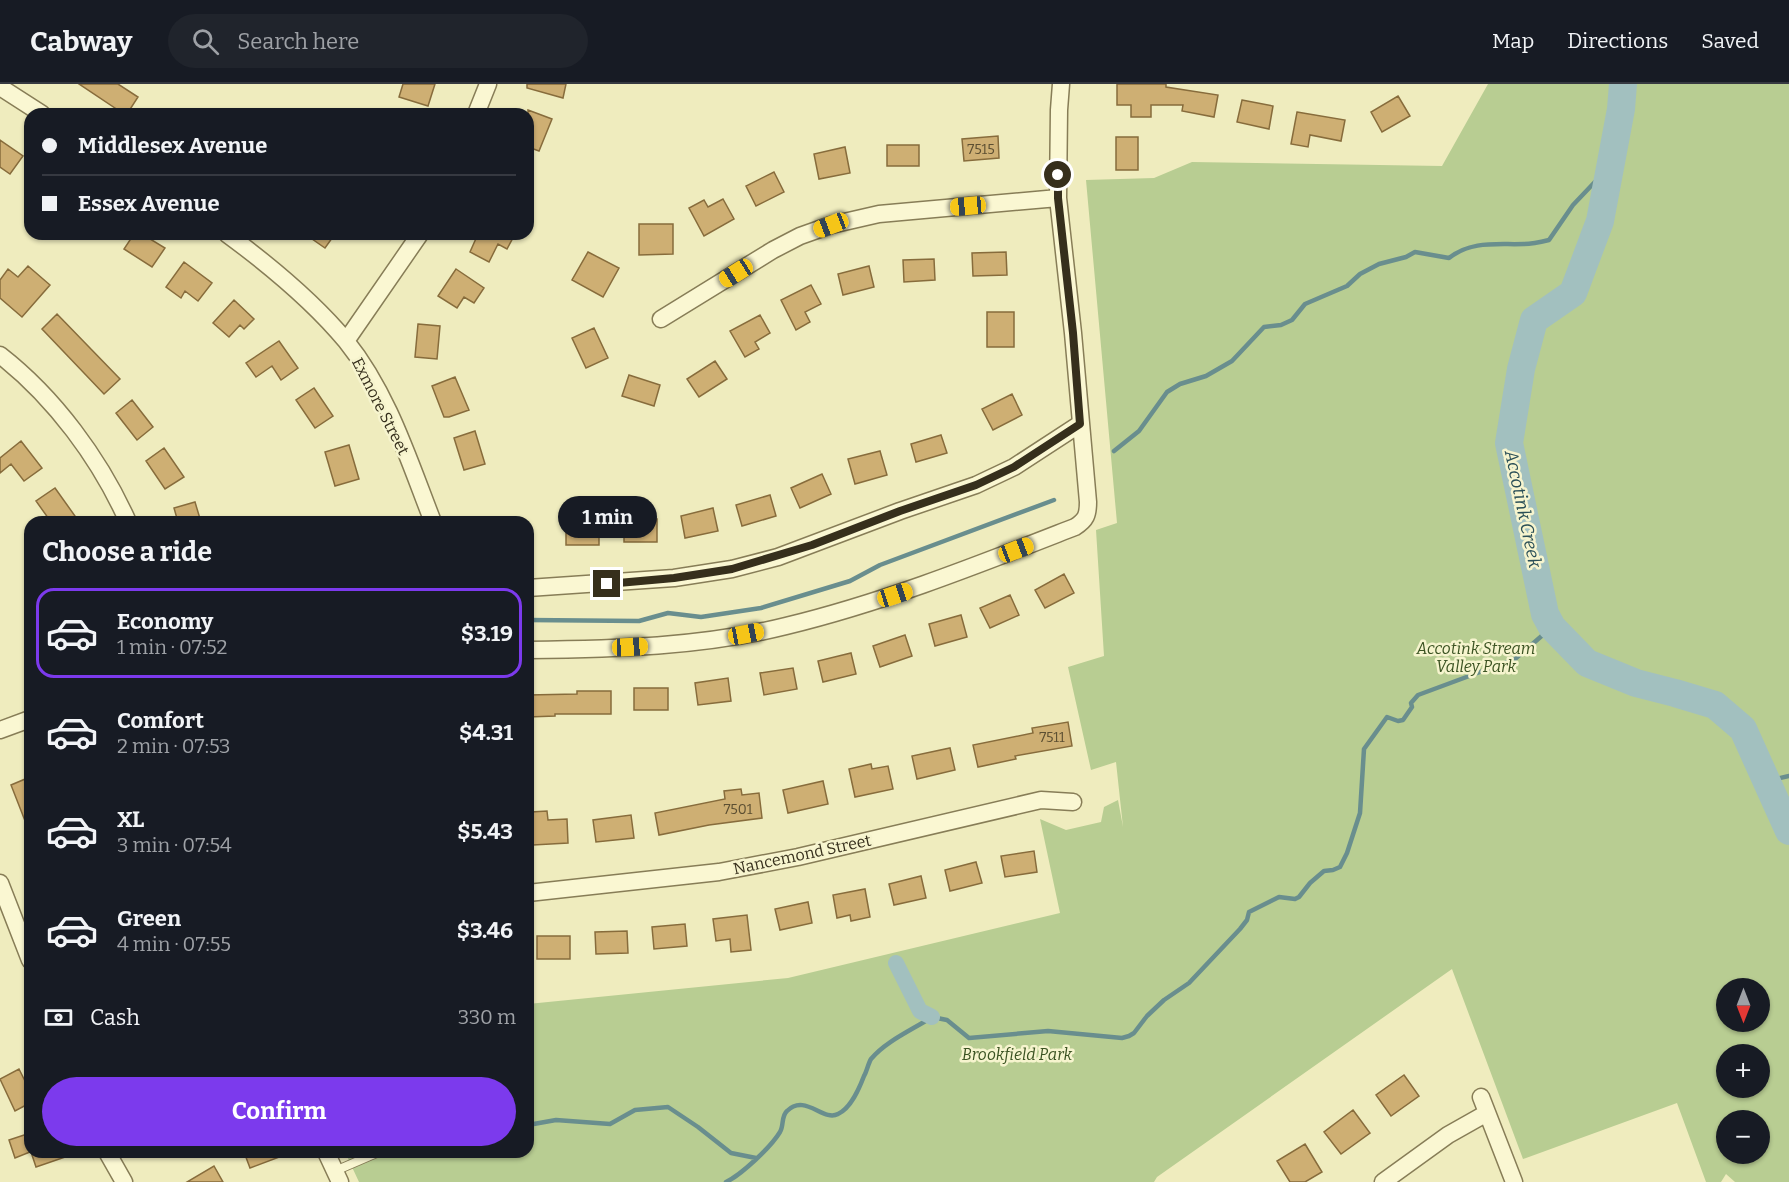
<!DOCTYPE html>
<html lang="en">
<head>
<meta charset="utf-8">
<style>
  body { margin:0; font-family:Bitter,serif; background:#20242c; color:#f1f3f6; height:100vh; display:flex; flex-direction:column; font-size:22px; white-space:nowrap }
  * { box-sizing:border-box; margin:0 }
  p { font-size:20px; color:#9ea1a6 }
  .icon { flex:none; width:33px; height:33px; fill:none; stroke:currentColor; stroke-width:2; stroke-linecap:round; stroke-linejoin:round }
  .map { position:relative; flex:1; overflow:hidden }
  .details { position:absolute; left:24px; top:432px; width:510px; height:642px; display:flex; flex-direction:column; background:#171b24; border-radius:18px; box-shadow:0 2px 4px #0004 }
  .details>* { flex:none }
  .top-card { position:absolute; left:24px; top:24px; width:510px; height:132px; border-radius:18px; box-shadow:0 2px 4px #0004; display:grid; align-content:center; height:132px; padding:0 18px; background:#171b24 }
  .needle { width:39px; rotate:180deg }
  .fabs { position:absolute; left:1716px; top:894px; display:grid; gap:12px }
  .fabs a { display:grid; place-items:center; width:54px; height:54px; border-radius:50%; background:#171b24; box-shadow:0 2px 4px #0004; font-size:30px }
  .end { position:absolute; width:27px; height:27px; margin:-14px; border:8px solid #362f1c; background:#fff; box-shadow:0 0 0 3px #fff }
  .from { border-radius:50% }
  .bubble { position:absolute; height:42px; border-radius:21px; background:#171b24; box-shadow:0 2px 4px #0004; font-size:20px; font-weight:700; line-height:42px; text-align:center }
  .car { position:absolute; width:18px; height:36px; margin:-18px -9px; border-radius:8px; box-shadow:0 0 4px 2px #0007; background:linear-gradient(#f5c518 24%,#345 0 40%,#f5c518 0 76%,#345 0 86%,#f5c518 0) }
  .top-card b { display:flex; align-items:center; gap:21px; height:57px; font-size:22px }
  .top-card b+b { border-top:2px solid #363941 }
  .top-card i { width:15px; height:15px; background:#f1f3f6 }
  ul { padding:0; list-style:none }
  li { display:flex; align-items:center; gap:18px; height:90px; margin:0 12px 9px; padding:0 6px; border:3px solid transparent; border-radius:18px }
  li div { flex:1 }
  li b { display:block; font-size:22px }
  li em { font-style:normal; font-weight:700 }
  li.current { border-color:#7c3aed }
  li>.icon { width:54px; height:54px; stroke-width:1.5 }
  h2 { padding:0 18px; font-size:27px; line-height:72px }
  .pay { display:flex; align-items:center; gap:15px; height:66px; padding:0 18px; font-size:22px }
  .pay p { margin-inline-start:auto }
  .action { display:flex; gap:12px; margin-top:auto; padding:12px 18px }
  .action a { flex:1; height:69px; border-radius:36px; background:#7c3aed; color:#fff; font-size:24px; font-weight:700; line-height:69px; text-align:center }
  header { display:flex; align-items:center; gap:36px; box-sizing:border-box; height:84px; padding:0 30px; background:#171b24; border-bottom:2px solid #363941 }
  header strong { font-size:28px }
  nav { display:flex; gap:33px; margin-inline-start:auto; font-size:21px }
  .search { width:420px; height:54px; background:#20242c; display:flex; align-items:center; gap:15px; box-sizing:border-box; padding:0 21px; border-radius:33px; color:#9ea1a6; font-size:22px }
  .map>svg:first-child { display:block }
  .green { fill:#b8cd92; fill-rule:evenodd }
  .lines { fill:none; stroke-linecap:round; stroke-linejoin:round }
  .stream { stroke:#698e8e; stroke-width:4.5 }
  .canal { stroke:#a2c0bf; stroke-width:16 }
  .river { stroke:#a2c0bf; stroke-width:28 }
  .building { fill:#ceaf73; stroke:#876c3c; stroke-width:1.5 }
  .service-casing { stroke:#877d57; stroke-width:10 }
  .minor-casing { stroke:#877d57; stroke-width:19 }
  .service { stroke:#faf7d2; stroke-width:8 }
  .minor { stroke:#faf7d2; stroke-width:16 }
  .route { stroke:#362f1c; stroke-width:8 }
  .labels { text-anchor:middle; stroke-width:5; stroke-linejoin:round; paint-order:stroke }
  .number-label { font-size:14px; fill:#5c4f32 }
  .street-label { font-size:16px; fill:#362f1c; stroke:#f6f4ce }
  .park-label { font-size:16px; font-style:italic; fill:#3b5322; stroke:#f6f4ce }
  .water-label { font-size:18px; font-style:italic; fill:#2a4f57; stroke:#f6f4ce }
</style>
</head>
<body>
<header>
<strong>Cabway</strong>
<div class="search"><svg class="icon" aria-label="search" viewBox="0 0 24 24"><circle cx="10" cy="10" r="6"/><path d="M15 15l6 6"/></svg>Search here</div>
<nav><a>Map</a><a>Directions</a><a>Saved</a></nav>
</header>
<div class="map">
<svg width="1789" height="1098" viewBox="0 0 1789 1098">
  <rect width="100%" height="100%" fill="#efecbe"/>
  <path class="green" d="M1488,0H1789V1098H1735L1726,1090L1721,1098H1706L1677,1019L1523,1075L1452,885L1157,1093L1154,1098H359L345,1068H528V920L788,894L1060,829L1040,735L1066,746L1101,738L1104,723L1118,716L1123,743L1116,678L1091,686L1068,583L1104,572L1096,446L1117,439L1086,96L1154,94L1192,78L1442,82ZM1726,904H1760V938H1726ZM1726,970H1760V1004H1726ZM1726,1036H1760V1070H1726Z"/>
  <g class="lines">
    <path class="stream" d="M1114,367L1139,347L1167,308L1180,300L1206,292L1232,277L1264,243L1281,241L1292,236L1305,220L1347,202L1360,190L1379,180L1406,173L1415,168L1449,174C1472,156 1498,161 1524,160C1533,160 1541,158 1549,156L1573,121L1611,81
      M528,536L639,537L668,529L701,533L761,524L850,497L880,481L1054,416
      M1767,697L1789,692
      M528,1041L556,1036L610,1040L635,1026L668,1023L698,1043L731,1069L756,1074
      M440,1071L445,1068
      M726,1098C741,1091 771,1063 780,1048C784,1042 781,1032 787,1027C805,1009 823,1038 838,1030C851,1024 859,1005 864,992C867,987 868,980 871,975C886,957 912,946 932,933L947,936L969,954L1048,947L1122,954L1129,952L1134,949L1147,932L1164,916L1189,899L1240,845L1247,836L1249,828L1279,813L1295,815L1299,813L1310,799L1324,787L1333,786L1340,783L1347,769L1360,729L1364,665L1387,633L1398,637L1403,636L1412,623L1411,619L1418,611L1515,575L1552,543"/>
    <path class="canal" d="M896,879L920,927L932,933"/>
    <path class="river" d="M1623,0L1621,25L1600,137L1573,209L1534,236L1521,285L1509,359L1545,530L1552,543L1587,579L1636,599L1675,609L1715,621L1743,645L1789,747"/>
  </g>
  <path class="building" d="M79,0H118L138,13L127,30H124Z
    M403,0H435L428,22L399,13Z
    M527,0H566L563,14L527,4Z
    M1117,0H1166V3L1218,11L1214,33L1182,27L1183,21H1151V33H1131V21H1117Z
    M1398,12L1410,32L1382,48L1371,28Z
    M1242,16L1273,22L1269,45L1237,38Z
    M528,26L552,35L539,67L528,63Z
    M1297,28L1345,36L1341,57L1310,51L1308,63L1291,60Z
    M998,52L999,74L964,77L962,55Z
    M1116,53H1138V86H1116Z
    M0,56L23,72L10,90L0,83Z
    M887,61H919V82H887Z
    M845,63L850,89L819,95L814,70Z
    M774,88L784,108L756,122L746,102Z
    M723,115L734,135L704,152L689,124L704,116L708,123Z
    M639,140H673V170L639,171Z
    M134,150H142L165,164L152,183L124,165Z
    M305,150H335L325,164Z
    M478,150H515L507,165L498,160L489,178L470,168Z
    M588,168L619,184L603,213L572,196Z
    M1006,168L1007,191L973,192L972,169Z
    M934,175L935,196L904,198L903,176Z
    M184,178L212,199L198,217L185,207L181,214L166,203Z
    M28,182L50,201L22,233L0,214V196L8,185L18,193Z
    M869,182L874,203L843,211L838,190Z
    M456,185L484,204L474,219L464,213L457,224L438,212Z
    M811,201L821,220L805,228L810,238L796,246L781,216Z
    M234,216L254,235L244,245L240,241L229,253L213,239Z
    M987,228H1014V263H987Z
    M57,230L120,295L104,310L42,245Z
    M760,231L770,249L755,258L759,265L745,273L730,247Z
    M418,240L440,242L437,275L415,273Z
    M594,244L608,274L586,284L572,254Z
    M279,257L298,284L281,296L272,282L256,293L246,279Z
    M715,277L727,295L699,313L687,295Z
    M629,291L660,301L654,322L622,312Z
    M455,293L469,326L449,333H444L432,302Z
    M314,304L333,332L315,344L296,316Z
    M1012,310L1022,331L993,346L982,325Z
    M132,316L153,343L137,356L116,329Z
    M475,347L485,380L464,386L454,354Z
    M941,351L947,369L916,378L911,360Z
    M21,357L42,384L24,397L11,380L0,389V374Z
    M349,361L359,395L335,402L325,368Z
    M164,364L184,393L165,405L146,377Z
    M880,367L887,391L855,400L848,375Z
    M822,390L831,410L800,424L791,404Z
    M55,404L75,432L66,438H51L36,417Z
    M770,411L776,432L742,442L736,421Z
    M195,418L201,438H178L174,424Z
    M713,424L718,447L685,454L681,432Z
    M566,431H584V439H599V461H566Z
    M624,435H657V458H624Z
    M1064,490L1074,509L1045,524L1035,506Z
    M1010,511L1019,531L990,544L980,524Z
    M961,531L967,553L935,562L929,540Z
    M905,551L912,572L880,583L873,562Z
    M851,569L856,590L823,598L818,577Z
    M793,584L797,605L764,611L760,589Z
    M728,594L731,617L698,621L695,599Z
    M634,604H668V626H634Z
    M577,607H611V630H555V632L528,633V611L577,610Z
    M1068,638L1072,662L1015,672L1016,675L978,683L973,661L1033,649L1032,644Z
    M950,664L955,686L917,695L912,672Z
    M871,680L872,685L888,682L893,705L855,713L849,685Z
    M30,693V747H29L11,701Z
    M823,697L828,720L788,729L783,706Z
    M741,705L742,711L759,709L762,734L709,741L659,751L655,729L725,715L724,707Z
    M547,727L548,736L567,735L568,759L533,761L531,728Z
    M631,731L634,754L596,758L593,736Z
    M1034,767L1037,788L1005,793L1001,772Z
    M976,778L982,799L950,807L945,786Z
    M921,792L926,814L894,821L889,800Z
    M865,805L870,833L851,837L850,831L837,834L833,811Z
    M808,818L812,839L780,846L775,825Z
    M747,831L751,866L731,868L730,855L716,857L713,835Z
    M685,840L687,862L654,865L652,843Z
    M627,847L628,869L596,870L595,848Z
    M537,852H570V875H537Z
    M19,985L30,1007V1019L15,1027L0,995Z
    M1404,991L1419,1012L1391,1032L1376,1011Z
    M1353,1026L1370,1049L1341,1070L1324,1048Z
    M30,1049V1068L15,1074L9,1056Z
    M1305,1060L1322,1088L1305,1098H1290L1277,1077Z
    M31,1068H74V1070L36,1083Z
    M244,1068H290V1069L250,1084Z
    M214,1082L223,1098H187Z"/>
  <g class="lines">
    <defs>
      <path id="service" d="M335,1087L379,1068"/>
      <path id="minor" d="M0,3L42,30
        M476,30L488,0
        M227,150C269,181 312,216 346,257C388,309 409,377 433,438
        M661,235L773,166L800,152L831,141L879,130L1058,114
        M346,257L420,150
        M0,271C54,313 100,375 128,438
        M528,504L674,494L732,485L778,473L900,427L976,401L1014,383L1080,340
        M528,566C614,565 702,563 786,542C885,518 980,480 1075,443C1086,436 1088,431 1088,418L1073,249L1058,114L1059,26L1061,0
        M0,646L30,635
        M0,799L30,876
        M528,809L719,788L798,773L1041,716L1073,718
        M1481,1013L1514,1098
        M107,1068L124,1098
        M326,1068L340,1098
        M1383,1098L1448,1051L1487,1029"/>
    </defs>
    <use href="#service" class="service-casing"/>
    <use href="#minor" class="minor-casing"/>
    <use href="#service" class="service"/>
    <use href="#minor" class="minor"/>
  </g>
  <g class="lines">
    <path class="route" d="M607,500L674,494L732,485L812,461L900,427L976,401L1014,383L1080,340L1073,249L1058,114V91"/>
  </g>
  <g class="labels">
    <g class="number-label">
      <text x="981" y="70">7515</text>
      <text x="1052" y="658">7511</text>
      <text x="738" y="730">7501</text>
    </g>
    <g class="street-label">
      <text transform="translate(381 322) rotate(63)" y="6">Exmore Street</text>
      <text transform="translate(802 770) rotate(-12)" y="6">Nancemond Street</text>
    </g>
    <g class="park-label">
      <text x="1476" y="570">Accotink Stream<tspan x="1476" dy="18">Valley Park</tspan></text>
      <text x="1017" y="976">Brookfield Park</text>
    </g>
    <g class="water-label">
      <text transform="translate(1523 425) rotate(78)" y="6">Accotink Creek</text>
    </g>
  </g>
</svg>
<div class="fabs">
<a><svg class="needle" viewBox="-14 -14 28 28"><path d="M0-13l5 13h-10z" fill="#e53935"/><path d="M0 13l5-13h-10z" fill="#9ea1a6"/></svg></a>
<a>+</a>
<a>−</a>
</div>
<i class="end from" style="left:1058px;top:91px"></i>
<i class="end" style="left:607px;top:500px"></i>
<div class="bubble" style="left:558px;top:412px;width:99px">1 min</div>
<i class="car" style="left:968px;top:122px;rotate:265deg"></i>
<i class="car" style="left:831px;top:141px;rotate:249deg"></i>
<i class="car" style="left:736px;top:189px;rotate:238deg"></i>
<i class="car" style="left:1016px;top:466px;rotate:69deg"></i>
<i class="car" style="left:895px;top:511px;rotate:72deg"></i>
<i class="car" style="left:746px;top:550px;rotate:79deg"></i>
<i class="car" style="left:630px;top:563px;rotate:87deg"></i>
<div class="top-card">
<b><i class="from"></i>Middlesex Avenue</b>
<b><i></i>Essex Avenue</b>
</div>
<section class="details">
<h2>Choose a ride</h2>
<ul>
<li class="current"><svg class="icon" aria-label="car" viewBox="0 0 24 24"><path d="M5 17H2v-5l4-1 3-4h7l3 4 3 1v5h-3M9 17h6M6 11h13"/><circle cx="7" cy="17" r="2"/><circle cx="17" cy="17" r="2"/></svg><div><b>Economy</b><p>1 min · 07:52</p></div><em>$3.19</em></li>
<li><svg class="icon" aria-label="car" viewBox="0 0 24 24"><path d="M5 17H2v-5l4-1 3-4h7l3 4 3 1v5h-3M9 17h6M6 11h13"/><circle cx="7" cy="17" r="2"/><circle cx="17" cy="17" r="2"/></svg><div><b>Comfort</b><p>2 min · 07:53</p></div><em>$4.31</em></li>
<li><svg class="icon" aria-label="car" viewBox="0 0 24 24"><path d="M5 17H2v-5l4-1 3-4h7l3 4 3 1v5h-3M9 17h6M6 11h13"/><circle cx="7" cy="17" r="2"/><circle cx="17" cy="17" r="2"/></svg><div><b>XL</b><p>3 min · 07:54</p></div><em>$5.43</em></li>
<li><svg class="icon" aria-label="car" viewBox="0 0 24 24"><path d="M5 17H2v-5l4-1 3-4h7l3 4 3 1v5h-3M9 17h6M6 11h13"/><circle cx="7" cy="17" r="2"/><circle cx="17" cy="17" r="2"/></svg><div><b>Green</b><p>4 min · 07:55</p></div><em>$3.46</em></li>
</ul>
<div class="pay"><svg class="icon" aria-label="cash" viewBox="0 0 24 24"><path d="M3 7h18v10H3z"/><circle cx="12" cy="12" r="2"/></svg>Cash<p>330 m</p></div>
<div class="action"><a>Confirm</a></div>
</section>
</div>
</body>
</html>
